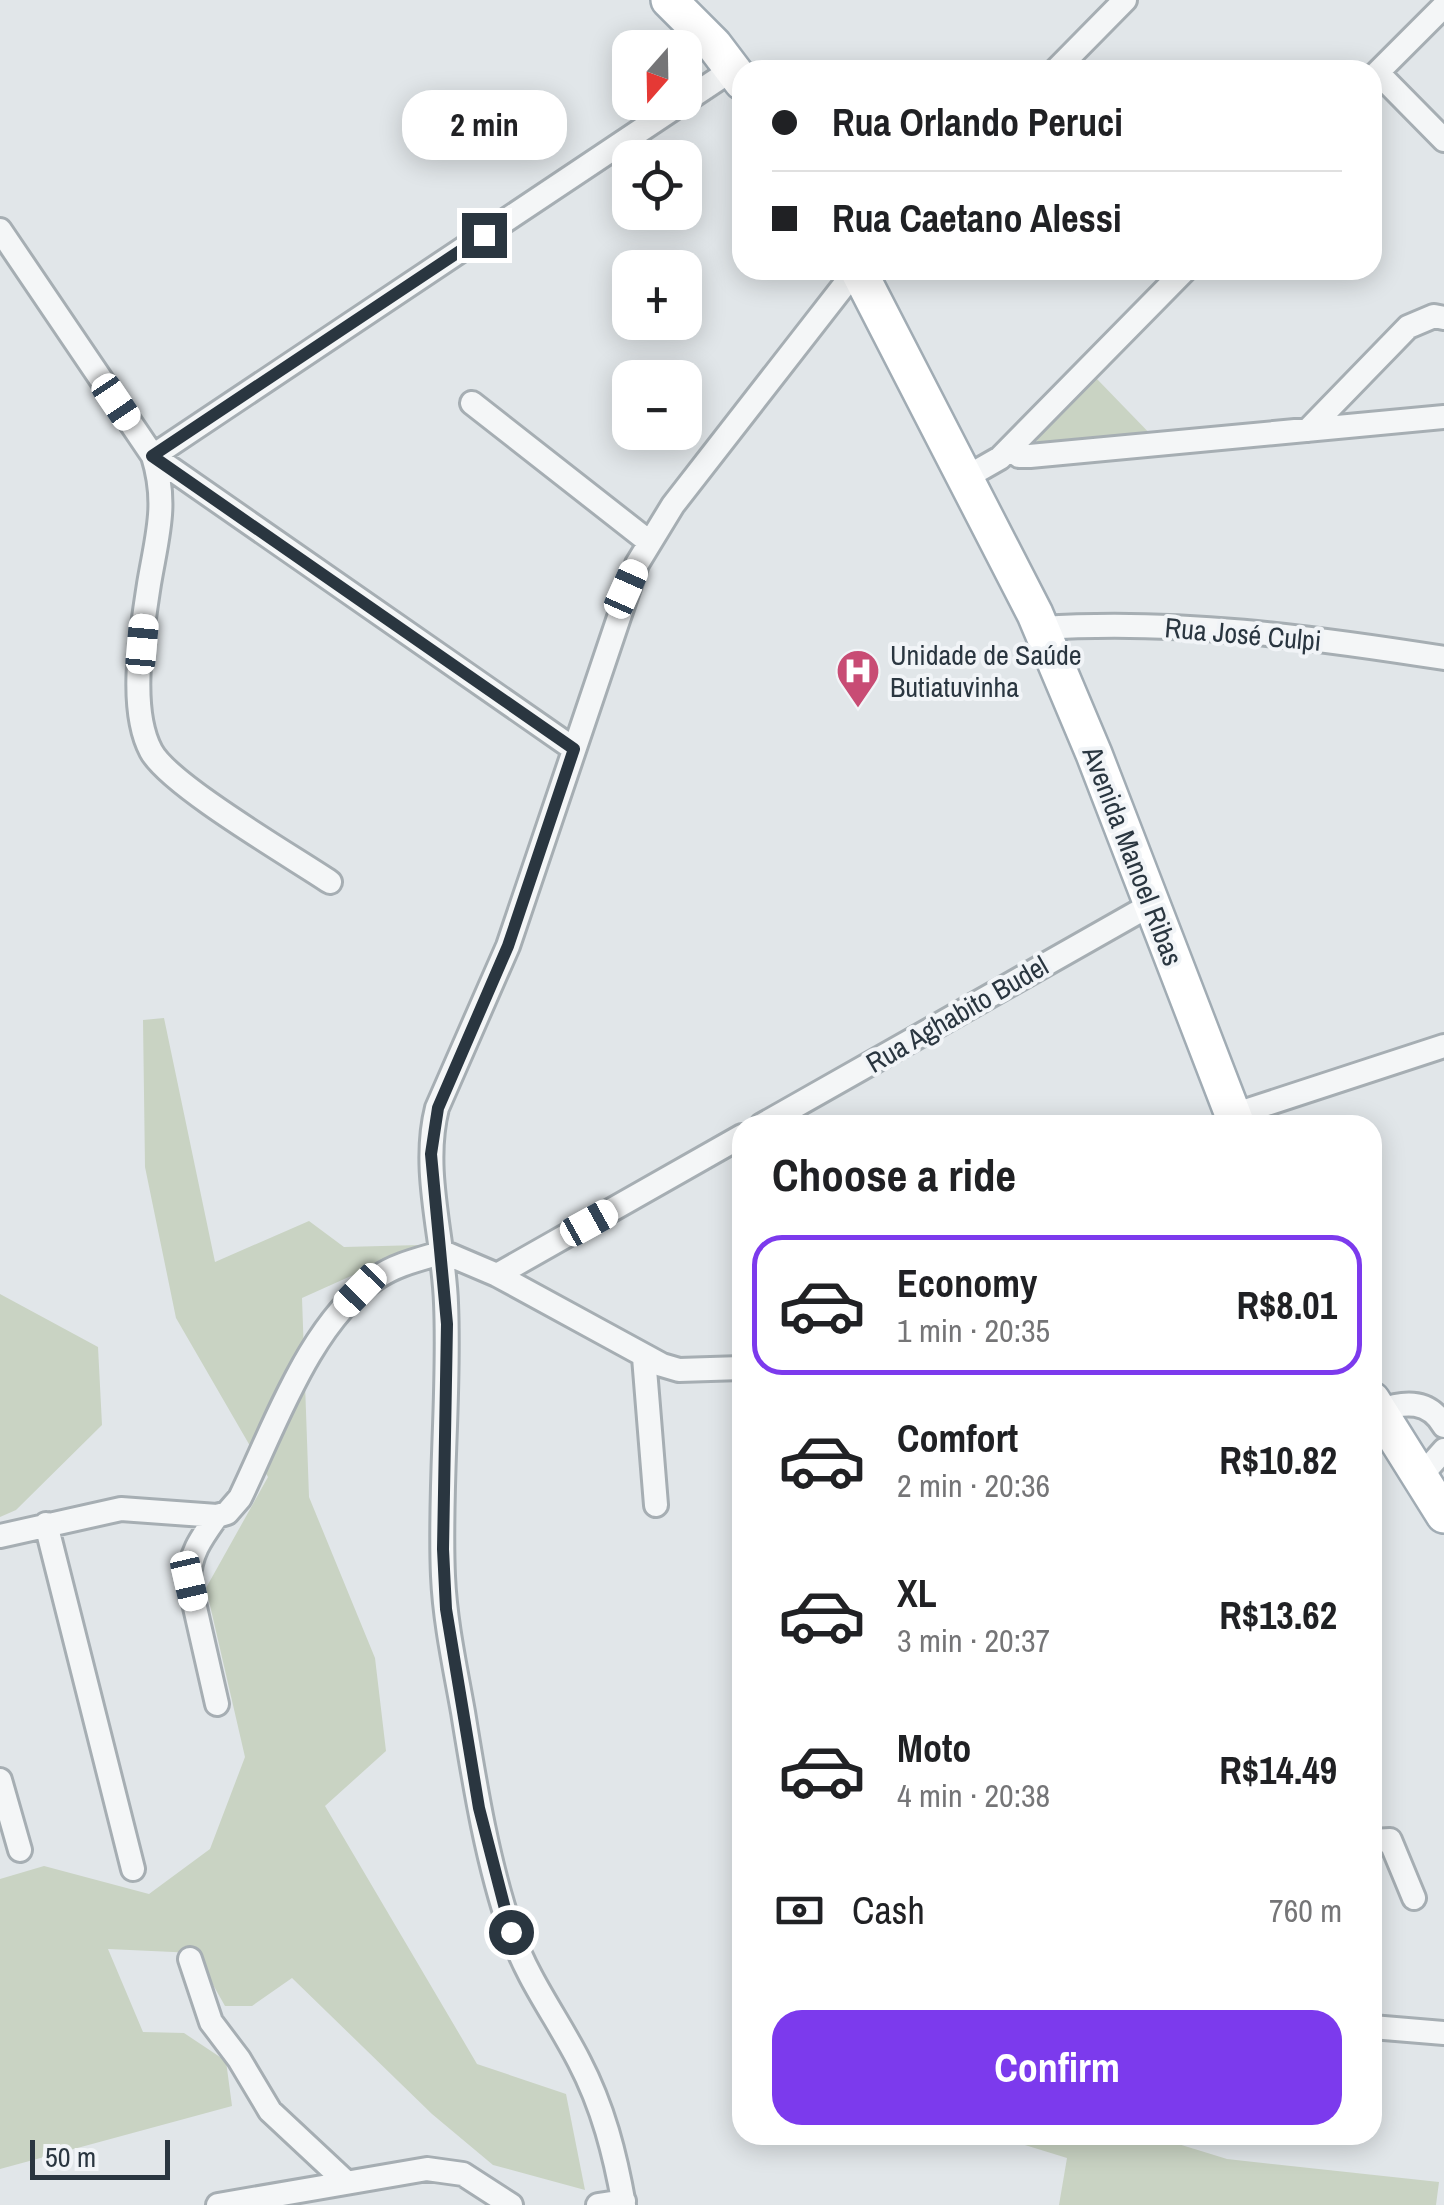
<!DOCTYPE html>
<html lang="en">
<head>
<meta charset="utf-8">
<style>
  body { margin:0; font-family:"Archivo Narrow",sans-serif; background:#f2f2f2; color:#202124; height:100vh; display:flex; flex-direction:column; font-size:38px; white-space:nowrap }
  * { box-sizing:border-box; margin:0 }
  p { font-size:32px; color:#757577 }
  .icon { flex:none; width:55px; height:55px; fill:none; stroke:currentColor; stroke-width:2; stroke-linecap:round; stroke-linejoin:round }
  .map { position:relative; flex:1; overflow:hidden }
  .panel { position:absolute; left:732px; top:1115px; width:650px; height:1030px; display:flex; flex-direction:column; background:#fff; border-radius:30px; box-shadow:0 5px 25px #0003 }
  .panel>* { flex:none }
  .guide { position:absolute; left:732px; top:60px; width:650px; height:220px; border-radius:30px; box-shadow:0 5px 25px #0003; display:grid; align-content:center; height:220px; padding:0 40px; background:#fff }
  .needle { width:65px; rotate:200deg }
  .fabs { position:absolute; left:612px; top:30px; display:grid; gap:20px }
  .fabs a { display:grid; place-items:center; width:90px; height:90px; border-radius:20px; background:#fff; box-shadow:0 5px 25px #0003; font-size:50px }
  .scale { position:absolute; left:30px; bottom:25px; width:140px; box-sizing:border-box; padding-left:10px; border:5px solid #2a3640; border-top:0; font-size:28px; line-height:35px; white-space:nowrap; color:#2a3640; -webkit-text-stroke:8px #f1f4f7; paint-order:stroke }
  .end { position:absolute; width:45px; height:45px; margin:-22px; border:12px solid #2a3640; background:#fff; box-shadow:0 0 0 5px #fff }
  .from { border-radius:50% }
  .bubble { position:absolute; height:70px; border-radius:30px; background:#fff; box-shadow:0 5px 25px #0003; font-size:32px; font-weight:800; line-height:70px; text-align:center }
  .car { position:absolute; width:30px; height:60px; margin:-30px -15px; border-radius:12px; box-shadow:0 0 8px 2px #0007; background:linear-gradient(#fff 24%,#345 0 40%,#fff 0 76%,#345 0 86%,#fff 0) }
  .guide b { display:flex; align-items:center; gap:35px; height:95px; font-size:38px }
  .guide b+b { border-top:2px solid #e0e0e0 }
  .guide i { width:25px; height:25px; background:#202124 }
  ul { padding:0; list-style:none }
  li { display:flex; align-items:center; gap:30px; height:140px; margin:0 20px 15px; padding:0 20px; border:5px solid transparent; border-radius:30px }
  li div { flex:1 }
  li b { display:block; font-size:38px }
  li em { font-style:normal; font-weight:800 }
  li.active { border-color:#7c3aed }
  li>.icon { width:90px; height:90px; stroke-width:1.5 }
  h2 { padding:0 40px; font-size:45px; line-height:120px }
  .pay { display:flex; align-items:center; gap:25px; height:110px; padding:0 40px; font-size:38px }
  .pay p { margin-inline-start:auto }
  .button { display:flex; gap:20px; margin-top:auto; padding:20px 40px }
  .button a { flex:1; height:115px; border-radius:30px; background:#7c3aed; color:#fff; font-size:40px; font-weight:800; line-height:115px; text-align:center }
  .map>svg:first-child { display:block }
  .green { fill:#c9d3c3 }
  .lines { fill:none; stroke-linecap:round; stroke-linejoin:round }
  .minor-casing { stroke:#a6aeb3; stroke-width:28 }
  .primary-casing { stroke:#a1acb4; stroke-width:40 }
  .minor { stroke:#f4f6f7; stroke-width:22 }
  .primary { stroke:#fff; stroke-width:35 }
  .route { stroke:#2a3640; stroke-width:12 }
  .labels { text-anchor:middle; stroke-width:8; stroke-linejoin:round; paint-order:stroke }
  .street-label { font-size:28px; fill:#2a3640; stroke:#f1f4f7 }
  .poi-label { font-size:28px; fill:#2a3640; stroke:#f1f4f7; text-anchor:start }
</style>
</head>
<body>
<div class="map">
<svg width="1444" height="2205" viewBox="0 0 1444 2205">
  <rect width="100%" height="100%" fill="#e1e6e9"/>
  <path class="green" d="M1096,378L1158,442L1036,447L1038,436Z
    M164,1018L215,1262L309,1221L344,1247L420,1245L302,1298L309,1497L375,1658L386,1751L325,1806L477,2064L566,2094L585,2190L493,2165L432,2114L292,1978L252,2006H225L195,1953L108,1949L143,2032L184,2033L226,2061L232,2106L0,2169V1879L44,1866L149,1894L210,1849L245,1757L206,1588L268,1477L176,1318L145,1167L143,1020Z
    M0,1294L98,1347L102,1425L16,1510L0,1517Z
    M993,2135H1149L1227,2159L1439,2182L1436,2205H1059L1067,2158Z"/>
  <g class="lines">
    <defs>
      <path id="minor" d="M1056,70L1125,0
        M1378,73L1444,140
        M1372,78L1444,6
        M685,101L733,69
        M0,230L153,456L574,749
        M472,403L648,541
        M1308,430L1408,327L1434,316L1444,318
        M1010,448L1019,456H1030L1444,417
        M965,478L1000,458L1185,270
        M1042,628C1176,619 1311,637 1444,658
        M330,882C293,857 169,785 151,751C128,708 142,631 149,584C157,536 168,504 153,456L683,102
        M1233,1115L1444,1046
        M762,1125L1152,904
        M497,1275L662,1365L679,1370L742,1368
        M644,1357L656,1505
        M1379,1411C1405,1401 1429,1400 1444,1426
        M1420,1477L1444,1450
        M46,1524L133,1869
        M0,1536L121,1509L217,1516L227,1513L240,1498C274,1428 311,1320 378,1277C397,1264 421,1259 443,1252L497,1275L742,1136
        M217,1704L189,1581C189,1554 202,1537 217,1516
        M0,1780L20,1850
        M1372,1841L1390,1840L1414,1898
        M190,1959L211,2022L239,2059L270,2111L346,2182
        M1372,2027L1444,2033
        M218,2205L427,2169L463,2174L511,2205
        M598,2205L624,2201
        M624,2205C615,2154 603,2107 579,2061C557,2018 528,1980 512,1934C487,1862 475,1786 463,1712C455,1667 445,1622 443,1576C439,1486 450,1394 446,1303C444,1239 421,1171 437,1108L508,946L637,564L673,505L856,270"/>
      <path id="primary" d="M669,0L714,45L742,82
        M858,270L1035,614L1094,754L1237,1125
        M1372,1400L1444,1515"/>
    </defs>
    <use href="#minor" class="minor-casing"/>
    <use href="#primary" class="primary-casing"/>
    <use href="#minor" class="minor"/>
    <use href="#primary" class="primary"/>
  </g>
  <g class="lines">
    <path class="route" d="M484,235L152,456L574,749L508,946L438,1108L431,1154L447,1324L443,1549L446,1609L479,1808L511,1932"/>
  </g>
  <defs>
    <symbol id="hospital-pin" viewBox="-11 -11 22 30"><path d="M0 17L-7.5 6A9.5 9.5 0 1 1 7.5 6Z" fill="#c84c74" stroke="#f1f4f7"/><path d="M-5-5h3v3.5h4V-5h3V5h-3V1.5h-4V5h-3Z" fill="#fff"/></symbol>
  </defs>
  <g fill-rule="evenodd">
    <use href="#hospital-pin" x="833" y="646" width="50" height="68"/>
  </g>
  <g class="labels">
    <g class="street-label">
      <text transform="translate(1243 634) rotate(5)" y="10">Rua José Culpi</text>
      <text transform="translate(1133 856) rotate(69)" y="10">Avenida Manoel Ribas</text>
      <text transform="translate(957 1014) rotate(-30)" y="10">Rua Aghabito Budel</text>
    </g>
    <g class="poi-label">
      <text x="890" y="665">Unidade de Saúde<tspan x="890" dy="32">Butiatuvinha</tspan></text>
    </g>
  </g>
</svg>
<div class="fabs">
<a><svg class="needle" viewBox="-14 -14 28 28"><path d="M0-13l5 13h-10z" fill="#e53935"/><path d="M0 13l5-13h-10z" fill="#757577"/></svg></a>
<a><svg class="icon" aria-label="locate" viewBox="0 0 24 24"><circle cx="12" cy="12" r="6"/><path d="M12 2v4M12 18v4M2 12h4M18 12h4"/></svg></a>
<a>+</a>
<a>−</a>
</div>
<div class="scale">50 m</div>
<i class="end from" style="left:511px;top:1932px"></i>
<i class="end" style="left:484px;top:235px"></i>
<div class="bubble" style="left:402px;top:90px;width:165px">2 min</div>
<i class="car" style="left:116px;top:402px;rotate:146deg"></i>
<i class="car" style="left:626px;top:589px;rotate:24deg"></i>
<i class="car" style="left:142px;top:644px;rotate:5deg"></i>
<i class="car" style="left:589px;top:1223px;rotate:61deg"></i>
<i class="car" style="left:360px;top:1290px;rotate:224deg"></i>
<i class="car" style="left:189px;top:1581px;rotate:167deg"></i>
<div class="guide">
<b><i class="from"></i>Rua Orlando Peruci</b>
<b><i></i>Rua Caetano Alessi</b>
</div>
<section class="panel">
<h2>Choose a ride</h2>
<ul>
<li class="active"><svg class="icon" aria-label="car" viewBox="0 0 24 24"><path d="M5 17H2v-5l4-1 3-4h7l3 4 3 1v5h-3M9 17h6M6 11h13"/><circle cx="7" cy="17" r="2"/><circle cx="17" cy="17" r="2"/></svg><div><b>Economy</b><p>1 min · 20:35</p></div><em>R$8.01</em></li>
<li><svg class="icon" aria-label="car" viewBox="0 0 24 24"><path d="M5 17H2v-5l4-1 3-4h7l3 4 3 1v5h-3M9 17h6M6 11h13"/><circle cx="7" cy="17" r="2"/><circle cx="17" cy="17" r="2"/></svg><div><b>Comfort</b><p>2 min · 20:36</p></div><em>R$10.82</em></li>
<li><svg class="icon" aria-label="car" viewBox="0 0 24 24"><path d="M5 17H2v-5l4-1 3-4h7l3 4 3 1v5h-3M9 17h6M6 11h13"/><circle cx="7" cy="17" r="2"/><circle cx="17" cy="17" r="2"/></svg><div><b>XL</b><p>3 min · 20:37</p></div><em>R$13.62</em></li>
<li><svg class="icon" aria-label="car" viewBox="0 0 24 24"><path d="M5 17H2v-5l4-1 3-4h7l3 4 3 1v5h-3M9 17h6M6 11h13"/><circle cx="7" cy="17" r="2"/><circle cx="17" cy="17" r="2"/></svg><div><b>Moto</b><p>4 min · 20:38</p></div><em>R$14.49</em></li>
</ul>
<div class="pay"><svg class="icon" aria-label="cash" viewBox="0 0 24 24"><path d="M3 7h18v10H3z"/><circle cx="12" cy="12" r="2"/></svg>Cash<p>760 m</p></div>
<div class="button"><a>Confirm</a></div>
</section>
</div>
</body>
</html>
